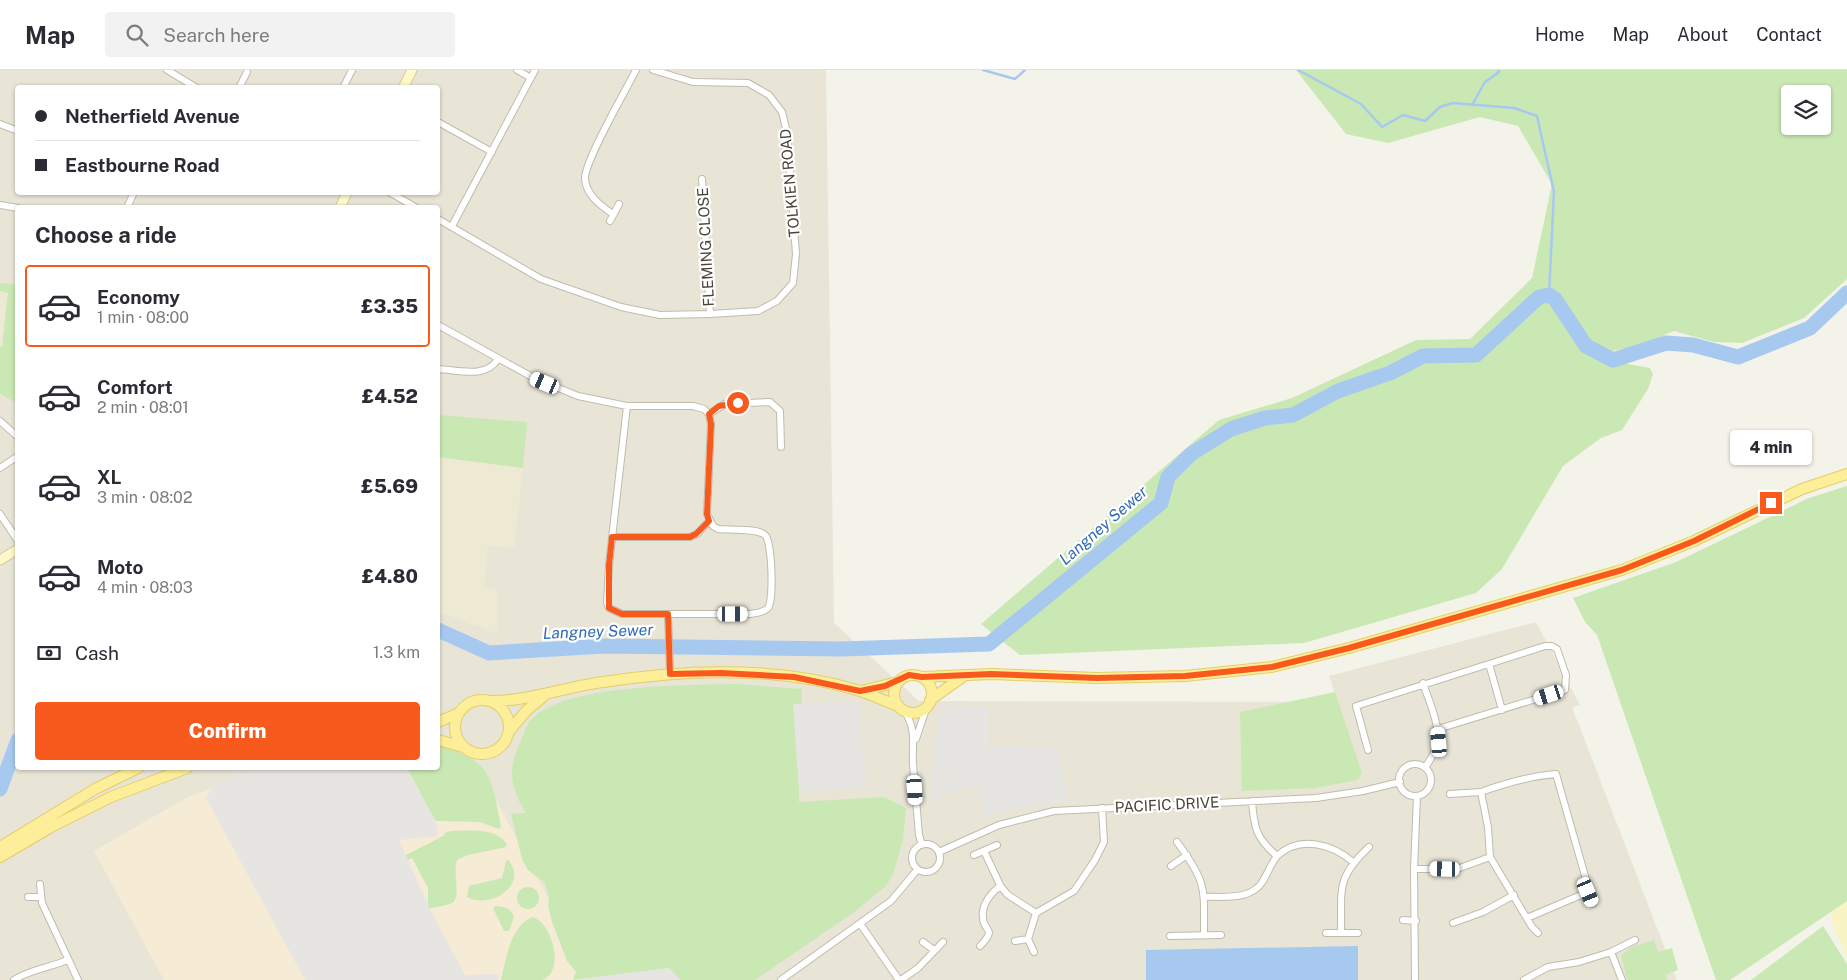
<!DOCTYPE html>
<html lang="en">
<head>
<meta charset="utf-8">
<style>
  body { margin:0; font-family:"Public Sans",sans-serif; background:#f2f2f3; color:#2b2b33; height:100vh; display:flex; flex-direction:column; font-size:19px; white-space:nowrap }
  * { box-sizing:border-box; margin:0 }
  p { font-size:16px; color:#7c7c81 }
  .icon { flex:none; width:28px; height:28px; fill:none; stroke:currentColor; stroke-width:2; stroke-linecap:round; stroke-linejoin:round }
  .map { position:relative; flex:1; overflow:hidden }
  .sheet { position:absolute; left:15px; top:135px; width:425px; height:565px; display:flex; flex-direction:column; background:#fff; border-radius:5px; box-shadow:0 1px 4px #0004 }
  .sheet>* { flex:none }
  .top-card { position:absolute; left:15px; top:15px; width:425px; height:110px; border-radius:5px; box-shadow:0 1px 4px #0004; display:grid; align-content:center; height:110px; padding:0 20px; background:#fff }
  .controls { position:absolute; left:1781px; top:15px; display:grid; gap:10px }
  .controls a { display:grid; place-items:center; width:50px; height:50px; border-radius:5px; background:#fff; box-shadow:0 1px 4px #0004; font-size:25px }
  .end { position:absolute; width:22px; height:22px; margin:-11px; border:6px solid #f85a1d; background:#fff; box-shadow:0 0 0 2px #fff }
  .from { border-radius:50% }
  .bubble { position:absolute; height:35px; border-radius:5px; background:#fff; box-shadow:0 1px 4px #0004; font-size:16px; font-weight:800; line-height:35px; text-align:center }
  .car { position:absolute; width:15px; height:30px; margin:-15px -8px; border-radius:6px; box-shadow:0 0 4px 1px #0007; background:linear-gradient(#fff 24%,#345 0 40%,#fff 0 76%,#345 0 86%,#fff 0) }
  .top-card b { display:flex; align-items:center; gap:18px; height:48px; font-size:19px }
  .top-card b+b { border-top:1px solid #e1e1e2 }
  .top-card i { width:12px; height:12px; background:#2b2b33 }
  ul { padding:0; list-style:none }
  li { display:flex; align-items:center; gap:15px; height:82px; margin:0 10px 8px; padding:0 10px; border:2px solid transparent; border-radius:5px }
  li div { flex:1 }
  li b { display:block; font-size:19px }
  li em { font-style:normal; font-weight:800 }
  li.on { border-color:#f85a1d }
  li>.icon { width:45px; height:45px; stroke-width:1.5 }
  h2 { padding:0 20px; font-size:22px; line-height:60px }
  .pay { display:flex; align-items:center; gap:12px; height:55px; padding:0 20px; font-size:19px }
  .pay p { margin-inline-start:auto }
  .cta { display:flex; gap:10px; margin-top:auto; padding:10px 20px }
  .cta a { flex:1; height:58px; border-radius:5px; background:#f85a1d; color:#fff; font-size:20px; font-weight:800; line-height:58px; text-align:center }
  header { display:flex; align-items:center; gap:30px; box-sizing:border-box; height:70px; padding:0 25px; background:#fff; border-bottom:1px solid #e1e1e2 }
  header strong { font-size:24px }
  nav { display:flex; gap:28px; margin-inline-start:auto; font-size:18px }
  .search { width:350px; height:45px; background:#f2f2f3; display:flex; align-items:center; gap:12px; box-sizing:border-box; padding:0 18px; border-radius:5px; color:#7c7c81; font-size:19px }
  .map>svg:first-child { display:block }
  .residential { fill:#e8e5d7; fill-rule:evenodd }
  .commercial { fill:#f6ecd5 }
  .education { fill:#ede9d3 }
  .green { fill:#c9e8b3; fill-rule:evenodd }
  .sand { fill:#f8f4c6 }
  .parking { fill:#e6e5e1 }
  .water { fill:#a7c9f0 }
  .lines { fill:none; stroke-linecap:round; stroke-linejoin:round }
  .stream { stroke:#a7c9f0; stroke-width:2.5 }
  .river { stroke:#a7c9f0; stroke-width:15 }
  .street-casing { stroke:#c0bcac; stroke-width:8 }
  .secondary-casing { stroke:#d4cc99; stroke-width:11 }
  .primary-casing { stroke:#e3ce69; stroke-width:12 }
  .street { stroke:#fff; stroke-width:6 }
  .secondary { stroke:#fef8ca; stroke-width:9 }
  .primary { stroke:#fdee9a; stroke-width:10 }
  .route { stroke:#f85a1d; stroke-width:6 }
  .labels { text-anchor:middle; stroke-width:4.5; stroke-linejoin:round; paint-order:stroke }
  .street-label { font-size:15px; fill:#484437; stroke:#fff }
  .water-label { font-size:16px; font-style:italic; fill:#316bb4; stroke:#fff }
</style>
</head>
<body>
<header>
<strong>Map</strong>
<div class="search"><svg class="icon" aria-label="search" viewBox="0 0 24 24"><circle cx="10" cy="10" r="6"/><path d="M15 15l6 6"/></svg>Search here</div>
<nav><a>Home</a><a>Map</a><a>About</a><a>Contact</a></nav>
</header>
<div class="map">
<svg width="1847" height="910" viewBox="0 0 1847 910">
  <rect width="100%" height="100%" fill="#f4f3e9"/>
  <path class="residential" d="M0,0H826L834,553L919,631L1338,632L1329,606L1536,552L1580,635L1572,637L1677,910H0ZM18,18H438V122H18ZM18,138H438V698H18Z"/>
  <path class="commercial" d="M438,697L486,711L592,910H164L94,781L186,728L263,698Z"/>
  <path class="education" d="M0,221L8,223L2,278L0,277Z
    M438,387L523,398L514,478L488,476L484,518L497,519V564L438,542Z"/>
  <path class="green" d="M1296,0H1847V209L1804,248L1742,273L1714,272L1674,261L1638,276L1612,281L1628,294L1650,298L1653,304L1648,319L1622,360L1601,368L1563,396L1502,499L1476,523L1304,573L1020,585L981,554L1219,350L1292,328L1416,270L1470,269L1532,208L1552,114L1518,56L1480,47L1388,73L1346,64ZM1790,24H1822V56H1790Z
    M0,213L17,214V334L0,323V277H2L8,223L0,221Z
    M438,345L527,352L523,398L438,387Z
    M1847,416V831L1730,910H1716L1597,565L1585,552L1573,528L1676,492L1809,428Z
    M737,614L802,619L799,732L884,727L906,738L903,769L893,805L885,817L853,843L755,910H680L669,898L573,910L576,902L567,891L552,852L548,836L549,827L545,813L528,800L522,789L511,744L526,743C511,720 507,700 519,675C523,667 525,657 531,650C562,614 690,615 737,614Z
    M1335,622L1362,703L1358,710L1315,718L1242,721L1240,642Z
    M438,676C491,688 492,708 501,757L499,759L480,752L437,751L434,749L407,698H438Z
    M451,761C470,761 495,757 507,774L506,777L468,785L457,790C452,803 462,827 452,833C445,836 435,837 428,839V818L412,788L408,790L406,785L445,765L444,763Z
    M508,790C530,815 489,840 467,827L469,816L502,808L506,791Z
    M517 828a11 11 0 1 1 22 0a11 11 0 1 1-22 0Z
    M496,836C505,837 510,837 514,847L509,861H504L493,838Z
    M532,847C551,851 566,899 543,910H501C506,889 510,857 532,847Z
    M1823,856L1847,894V910H1751Z
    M1654,870L1658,882L1672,878L1678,900L1665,905L1667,910H1627L1621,885L1632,877Z"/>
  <path class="sand" d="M1847,831V888L1834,859L1831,843Z"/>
  <path class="parking" d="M858,632L866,717L799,721L793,634Z
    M942,635L988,638V676L1056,677L1069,732L1005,739L1000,720L1005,739L985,746L975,715L944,723L945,727L934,730L931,712L978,699L930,710Z
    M261,698H407L436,752L438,766L399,770L430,839L465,905L499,904L498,910H305L206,728L212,718L247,701Z
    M669,898L680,910H575L581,909Z"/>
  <path class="water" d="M1358,876V910H1146V880Z"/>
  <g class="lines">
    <path class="stream" d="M983,0L1015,9L1025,0
      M1298,0L1361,34L1382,57L1403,45L1425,51L1440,37L1453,33L1514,38L1537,46L1554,122L1549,225
      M1472,35L1485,12L1499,2L1498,0"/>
    <path class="river" d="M438,560L489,583L604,576L841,579L989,574L1161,433L1168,407L1191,384L1231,359L1265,348L1293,345L1338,321L1390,303L1423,286L1476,285L1539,227L1549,225L1555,229L1586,276L1613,290L1666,273L1693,275L1738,287L1810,258L1847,223
      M0,719L18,670"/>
    <defs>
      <path id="street" d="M167,0L197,18
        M517,0L531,8
        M239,18L247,2
        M343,18L352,0
        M438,52L492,82
        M0,54L18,61
        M702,109L710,244
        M389,122L417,138
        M0,135L18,138
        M127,138L134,122
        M613,144C601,136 586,125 585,109C584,92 626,20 636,0
        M438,149L541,209L621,237L660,245L710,244L758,241L777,231L793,213L796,184L787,63L782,42L769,25L748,13L693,12L653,0
        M610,151L619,134
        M452,156L535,0
        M438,255L534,308L578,326L627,336H693L704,339L709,344
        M438,299C458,300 486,309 498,289
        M627,336L609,495L607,533L609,538L622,544H750C756,543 763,543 768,538C774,530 772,471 765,465C757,458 729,460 718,459L713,456L707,444L711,354L709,344
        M709,344L725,334L770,332L780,341L781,377
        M0,351L18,367
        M0,398L18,386
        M0,444L18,471
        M613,467H690L697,464L709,451
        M668,544L670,604
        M1423,613C1433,644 1449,668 1425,697
        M904,640C917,661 912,671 913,694C915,717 917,741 919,765L922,775
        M1438,659L1565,620L1566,605L1557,579L1552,576H1545L1489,594L1502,640
        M916,669L927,636
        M1368,680L1356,636L1489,594
        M1399 710a16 16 0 1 1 32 0a16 16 0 1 1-32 0Z
        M1450,724L1481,722
        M1177,772C1207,813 1204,816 1204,865
        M912 788a14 14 0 1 1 28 0a14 14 0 1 1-28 0Z
        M984,781L1001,817L1008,825L1036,843
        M939,782L999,755L1054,741L1316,728L1363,721L1400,712
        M974,785L997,775
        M1277,786C1300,765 1332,774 1353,792
        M1490,787L1532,857L1538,863
        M1171,796L1187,785
        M1414,799H1457L1490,787L1488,757L1481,722C1506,713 1530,706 1556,704L1593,834
        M40,814L42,833L78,910
        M28,827H41
        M1204,827C1224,826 1251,831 1263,811C1268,802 1271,794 1277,786C1256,768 1254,758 1252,731
        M1527,848L1588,822
        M1403,850L1416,851
        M1453,853L1483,842L1514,825
        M861,855L899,910
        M1326,863H1358
        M1341,863C1342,820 1335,809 1369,777
        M1170,866L1221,865
        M1015,871L1028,869
        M923,872L934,880
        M980,876C983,873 988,868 989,863C989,860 985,856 984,853C979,837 989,825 1000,816
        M1034,882L1028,869L1036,843L1074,821L1095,790L1104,772L1102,738
        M1611,882L1622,910
        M14,910C30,899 50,898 67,890
        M781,910L891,831L917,800
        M901,910L918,898L943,872
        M1415,910L1414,799L1417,726
        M1524,910L1548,897L1579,892L1611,882L1635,870"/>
      <path id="secondary" d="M403,18L412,0
        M340,138L347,122
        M0,490L18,479"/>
      <path id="primary" d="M894 624a19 19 0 1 1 38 0a19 19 0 1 1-38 0Z
        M922,607L991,604L1097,608L1185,606L1272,597L1349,578L1622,500L1694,471L1802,419L1847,404
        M861,621L898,612
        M455 657a27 27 0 1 1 54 0a27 27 0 1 1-54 0Z
        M930,630L964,606
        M491,631C530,631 565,617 603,612C687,599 779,596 860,621C873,625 886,632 899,636
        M438,652L459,643
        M510,660L527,640L544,626
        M438,670L463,677
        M0,777L95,719L138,698
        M0,787L51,757L111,727L187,698"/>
    </defs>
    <use href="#street" class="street-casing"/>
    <use href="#secondary" class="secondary-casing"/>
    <use href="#primary" class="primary-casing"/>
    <use href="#street" class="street"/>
    <use href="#secondary" class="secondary"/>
    <use href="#primary" class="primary"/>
  </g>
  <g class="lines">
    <path class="route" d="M738,333L719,336L709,344L711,354L707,444L709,451L696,464L690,467H612L609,495V538L622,544H668L670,604L721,603L794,607L860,621L885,616L909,605L922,607L991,604L1097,608L1185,606L1272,597L1349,578L1622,500L1694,471L1771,433"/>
  </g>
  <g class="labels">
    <g class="street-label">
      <text transform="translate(790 113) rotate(-95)" y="5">TOLKIEN ROAD</text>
      <text transform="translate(706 177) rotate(-93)" y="5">FLEMING CLOSE</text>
      <text transform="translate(1167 735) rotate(-3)" y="5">PACIFIC DRIVE</text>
    </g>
    <g class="water-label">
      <text transform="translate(1103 455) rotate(-41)" y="6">Langney Sewer</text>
      <text transform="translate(598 561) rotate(-2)" y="6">Langney Sewer</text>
    </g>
  </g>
</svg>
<div class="controls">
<a><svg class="icon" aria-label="layers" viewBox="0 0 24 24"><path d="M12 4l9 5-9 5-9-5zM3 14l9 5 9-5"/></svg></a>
</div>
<i class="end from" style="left:738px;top:333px"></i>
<i class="end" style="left:1771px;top:433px"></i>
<div class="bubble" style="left:1730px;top:360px;width:82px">4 min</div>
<i class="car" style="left:545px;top:313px;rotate:293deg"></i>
<i class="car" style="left:733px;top:544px;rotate:90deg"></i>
<i class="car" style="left:1549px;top:625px;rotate:252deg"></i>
<i class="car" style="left:1439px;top:672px;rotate:355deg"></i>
<i class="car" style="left:915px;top:720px;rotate:176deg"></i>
<i class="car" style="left:1445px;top:799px;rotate:271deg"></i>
<i class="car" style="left:1588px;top:822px;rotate:157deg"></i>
<div class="top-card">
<b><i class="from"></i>Netherfield Avenue</b>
<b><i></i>Eastbourne Road</b>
</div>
<section class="sheet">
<h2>Choose a ride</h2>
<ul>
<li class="on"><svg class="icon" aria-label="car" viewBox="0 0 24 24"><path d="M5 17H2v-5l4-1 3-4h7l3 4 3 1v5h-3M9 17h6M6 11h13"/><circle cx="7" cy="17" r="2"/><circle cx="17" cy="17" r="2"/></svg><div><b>Economy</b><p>1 min · 08:00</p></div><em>£3.35</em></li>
<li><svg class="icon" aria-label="car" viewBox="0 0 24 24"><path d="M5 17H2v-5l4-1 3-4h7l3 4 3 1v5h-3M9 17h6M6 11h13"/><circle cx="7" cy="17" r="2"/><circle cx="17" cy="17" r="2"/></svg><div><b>Comfort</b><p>2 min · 08:01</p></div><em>£4.52</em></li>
<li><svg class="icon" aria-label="car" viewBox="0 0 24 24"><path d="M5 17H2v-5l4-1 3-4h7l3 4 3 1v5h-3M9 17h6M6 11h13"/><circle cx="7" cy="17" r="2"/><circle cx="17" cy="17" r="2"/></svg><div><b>XL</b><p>3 min · 08:02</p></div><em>£5.69</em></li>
<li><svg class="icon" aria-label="car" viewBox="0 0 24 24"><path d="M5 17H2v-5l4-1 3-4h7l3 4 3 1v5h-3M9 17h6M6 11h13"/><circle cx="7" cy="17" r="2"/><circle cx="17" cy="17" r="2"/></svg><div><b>Moto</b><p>4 min · 08:03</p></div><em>£4.80</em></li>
</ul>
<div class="pay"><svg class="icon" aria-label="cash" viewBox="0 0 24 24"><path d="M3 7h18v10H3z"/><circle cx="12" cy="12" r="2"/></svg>Cash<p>1.3 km</p></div>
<div class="cta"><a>Confirm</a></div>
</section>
</div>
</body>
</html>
